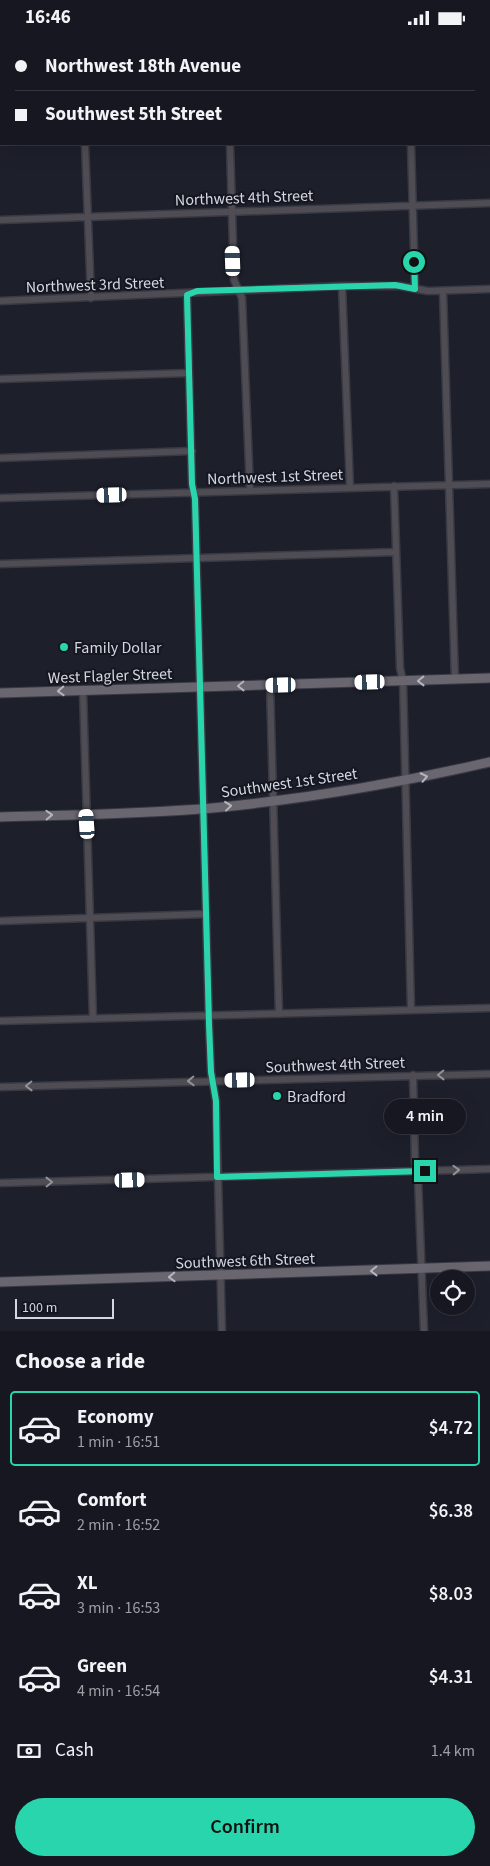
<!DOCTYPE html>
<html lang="en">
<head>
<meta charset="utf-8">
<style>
  body { margin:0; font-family:"Source Sans 3",sans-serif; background:#1f2029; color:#f1f3f6; height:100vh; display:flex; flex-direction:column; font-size:19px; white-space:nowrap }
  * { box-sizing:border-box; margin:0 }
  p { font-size:16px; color:#9e9fa5 }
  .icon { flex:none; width:28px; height:28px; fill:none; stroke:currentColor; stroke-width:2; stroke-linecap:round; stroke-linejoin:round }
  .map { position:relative; height:1296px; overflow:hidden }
  .sheet { display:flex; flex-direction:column; background:#161720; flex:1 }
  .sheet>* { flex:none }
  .guide { position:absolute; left:0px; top:0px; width:490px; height:110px; box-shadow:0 5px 20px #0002,0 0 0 1px #35363e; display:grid; align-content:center; height:110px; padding:0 15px; background:#161720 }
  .controls { position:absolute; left:430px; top:1235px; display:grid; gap:10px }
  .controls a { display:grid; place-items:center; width:45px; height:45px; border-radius:50%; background:#161720; box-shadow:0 5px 20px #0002,0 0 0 1px #35363e; font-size:25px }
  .scale { position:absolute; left:15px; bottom:12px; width:99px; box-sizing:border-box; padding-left:5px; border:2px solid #d5d7df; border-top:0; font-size:14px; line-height:18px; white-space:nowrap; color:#d5d7df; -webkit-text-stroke:4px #141621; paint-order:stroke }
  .end { position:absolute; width:22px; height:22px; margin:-11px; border:6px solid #29d5ac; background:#111; box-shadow:0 0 0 2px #111 }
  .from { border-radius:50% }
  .bubble { position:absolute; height:35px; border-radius:18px; background:#161720; box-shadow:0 5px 20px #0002,0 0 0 1px #35363e; font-size:16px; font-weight:600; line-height:35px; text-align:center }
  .car { position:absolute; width:15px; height:30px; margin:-15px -8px; border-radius:6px; box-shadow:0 0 4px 1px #0007; background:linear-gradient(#fff 24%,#345 0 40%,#fff 0 76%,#345 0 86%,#fff 0) }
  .guide b { display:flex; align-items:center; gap:18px; height:48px; font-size:19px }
  .guide b+b { border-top:1px solid #35363e }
  .guide i { width:12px; height:12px; background:#f1f3f6 }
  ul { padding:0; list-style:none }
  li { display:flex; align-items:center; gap:15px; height:75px; margin:0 10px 8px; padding:0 5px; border:2px solid transparent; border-radius:5px }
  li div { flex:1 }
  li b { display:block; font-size:19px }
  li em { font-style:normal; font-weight:600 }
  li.active { border-color:#29d5ac }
  li>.icon { width:45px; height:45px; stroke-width:1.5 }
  h2 { padding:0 15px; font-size:22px; line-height:60px }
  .pay { display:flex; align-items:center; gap:12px; height:55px; padding:0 15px; font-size:19px }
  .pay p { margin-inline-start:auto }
  .cta { display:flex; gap:10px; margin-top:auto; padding:10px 15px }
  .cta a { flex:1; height:58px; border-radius:30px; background:#29d5ac; color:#111; font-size:20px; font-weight:600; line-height:58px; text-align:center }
  .status { display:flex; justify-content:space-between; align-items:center; height:35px; padding:0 25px; background:#161720; direction:ltr }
  .status svg { height:14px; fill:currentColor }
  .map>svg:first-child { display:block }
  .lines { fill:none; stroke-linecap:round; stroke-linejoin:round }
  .street-casing { stroke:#373944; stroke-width:9 }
  .secondary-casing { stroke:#373944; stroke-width:11 }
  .street { stroke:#4f4d53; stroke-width:6 }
  .secondary { stroke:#696670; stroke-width:9 }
  .oneway { stroke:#b5b5be }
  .oneway2 { stroke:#929299 }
  .route { stroke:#29d5ac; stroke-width:6 }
  .poi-dot { fill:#29d5ac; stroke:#141621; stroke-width:2 }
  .labels { text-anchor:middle; stroke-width:4; stroke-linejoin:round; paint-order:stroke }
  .street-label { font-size:16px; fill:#d5d7df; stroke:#141621 }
  .poi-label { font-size:16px; fill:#d5d7df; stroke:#141621; text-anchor:start }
</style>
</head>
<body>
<div class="status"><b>16:46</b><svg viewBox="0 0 49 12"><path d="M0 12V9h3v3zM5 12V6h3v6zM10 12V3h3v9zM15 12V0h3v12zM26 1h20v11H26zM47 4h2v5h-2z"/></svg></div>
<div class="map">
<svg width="490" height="1296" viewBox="0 0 490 1296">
  <rect width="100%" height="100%" fill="#1d1f2b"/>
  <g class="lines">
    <defs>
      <path id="street" d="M81,0V1
        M226,0V1
        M407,0V1
        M489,63L490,62
        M0,79H1
        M85,109L91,263
        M230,109L234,245L242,263L250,455
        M411,109L415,254
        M0,185L490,168
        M342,251L350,452
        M443,256L455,645
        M187,260L192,449L195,464L209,989L211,1037L216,1066L222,1296
        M0,266L342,251H400L428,256L490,254
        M0,344L189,338
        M0,423L192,416
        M394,451L400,633L403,646L411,975
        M0,463L490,449
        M0,529L396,517
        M270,650L279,979
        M83,656L93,984
        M0,886L206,879
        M0,986L490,973
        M413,1040L415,1126L418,1144L424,1296
        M0,1052L490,1039
        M0,1148L490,1134"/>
      <path id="secondary" d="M0,658L490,643
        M0,782C71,780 142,779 213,773C306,764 399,748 490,727
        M0,1247L490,1231"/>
    </defs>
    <use href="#street" class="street-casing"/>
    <use href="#secondary" class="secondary-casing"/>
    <use href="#street" class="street"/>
    <use href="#secondary" class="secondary"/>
  </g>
  <defs><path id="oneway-chevron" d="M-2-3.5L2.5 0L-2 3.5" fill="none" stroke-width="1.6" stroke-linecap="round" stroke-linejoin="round" transform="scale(1.25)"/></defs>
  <g class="oneway">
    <use href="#oneway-chevron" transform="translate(421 646) rotate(179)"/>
    <use href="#oneway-chevron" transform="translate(241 651) rotate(179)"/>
    <use href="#oneway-chevron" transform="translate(61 656) rotate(178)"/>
    <use href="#oneway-chevron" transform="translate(424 742) rotate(-12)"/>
    <use href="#oneway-chevron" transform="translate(228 771) rotate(-6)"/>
    <use href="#oneway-chevron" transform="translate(49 780) rotate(-2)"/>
    <use href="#oneway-chevron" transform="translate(374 1236) rotate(179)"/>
    <use href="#oneway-chevron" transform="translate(172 1242) rotate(178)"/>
  </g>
  <g class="oneway2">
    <use href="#oneway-chevron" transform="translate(441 1040) rotate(179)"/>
    <use href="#oneway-chevron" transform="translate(191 1046) rotate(178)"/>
    <use href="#oneway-chevron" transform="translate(29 1051) rotate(179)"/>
    <use href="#oneway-chevron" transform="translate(456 1135) rotate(-2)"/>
    <use href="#oneway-chevron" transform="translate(49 1147) rotate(-1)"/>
  </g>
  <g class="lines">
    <path class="route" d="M414,227L415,254L395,250L197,256L187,260L192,449L195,464L209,989L211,1037L216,1066L217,1142L425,1136"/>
  </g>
  <g class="poi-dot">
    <circle cx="64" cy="612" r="5"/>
    <circle cx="277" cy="1061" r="5"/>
  </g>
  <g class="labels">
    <g class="street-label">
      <text transform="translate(244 162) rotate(-2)" y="6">Northwest 4th Street</text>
      <text transform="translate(95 249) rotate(-2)" y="6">Northwest 3rd Street</text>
      <text transform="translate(275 441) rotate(-2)" y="6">Northwest 1st Street</text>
      <text transform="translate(110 640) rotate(-2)" y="6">West Flagler Street</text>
      <text transform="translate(289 747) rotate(-8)" y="6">Southwest 1st Street</text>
      <text transform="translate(335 1029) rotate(-2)" y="6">Southwest 4th Street</text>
      <text transform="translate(245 1225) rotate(-2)" y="6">Southwest 6th Street</text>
    </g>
    <g class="poi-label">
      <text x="74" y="618">Family Dollar</text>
      <text x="287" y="1067">Bradford</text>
    </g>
  </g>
</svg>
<div class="controls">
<a><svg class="icon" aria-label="locate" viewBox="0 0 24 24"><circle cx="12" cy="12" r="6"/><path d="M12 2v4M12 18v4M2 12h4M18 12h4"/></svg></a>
</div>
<div class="scale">100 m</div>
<i class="end from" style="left:414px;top:227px"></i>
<i class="end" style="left:425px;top:1136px"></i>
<div class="bubble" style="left:384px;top:1064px;width:82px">4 min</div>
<i class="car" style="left:233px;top:226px;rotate:358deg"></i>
<i class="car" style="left:112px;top:460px;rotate:268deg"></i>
<i class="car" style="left:370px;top:647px;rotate:268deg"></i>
<i class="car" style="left:281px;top:650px;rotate:269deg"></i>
<i class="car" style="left:87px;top:789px;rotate:356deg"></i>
<i class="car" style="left:240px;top:1045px;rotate:269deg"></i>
<i class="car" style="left:130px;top:1145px;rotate:88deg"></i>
<div class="guide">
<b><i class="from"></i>Northwest 18th Avenue</b>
<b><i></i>Southwest 5th Street</b>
</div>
</div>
<section class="sheet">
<h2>Choose a ride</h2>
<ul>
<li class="active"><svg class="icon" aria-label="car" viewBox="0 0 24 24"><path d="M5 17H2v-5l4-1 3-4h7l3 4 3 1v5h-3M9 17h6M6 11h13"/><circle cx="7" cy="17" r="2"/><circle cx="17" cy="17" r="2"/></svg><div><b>Economy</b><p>1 min · 16:51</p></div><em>$4.72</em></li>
<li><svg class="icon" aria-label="car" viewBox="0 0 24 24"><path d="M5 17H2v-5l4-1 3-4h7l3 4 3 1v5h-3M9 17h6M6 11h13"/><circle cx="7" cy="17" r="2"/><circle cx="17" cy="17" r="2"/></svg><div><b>Comfort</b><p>2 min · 16:52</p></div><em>$6.38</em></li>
<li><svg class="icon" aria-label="car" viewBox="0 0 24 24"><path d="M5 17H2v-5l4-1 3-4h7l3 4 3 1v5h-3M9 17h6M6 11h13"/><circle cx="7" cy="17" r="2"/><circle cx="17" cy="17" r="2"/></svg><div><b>XL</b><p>3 min · 16:53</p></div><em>$8.03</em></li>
<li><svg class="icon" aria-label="car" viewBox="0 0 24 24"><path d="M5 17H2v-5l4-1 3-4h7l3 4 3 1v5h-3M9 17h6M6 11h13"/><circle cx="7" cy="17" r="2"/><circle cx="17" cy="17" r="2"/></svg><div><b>Green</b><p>4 min · 16:54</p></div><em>$4.31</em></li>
</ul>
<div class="pay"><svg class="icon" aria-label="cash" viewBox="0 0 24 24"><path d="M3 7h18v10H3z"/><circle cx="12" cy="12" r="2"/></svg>Cash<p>1.4 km</p></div>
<div class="cta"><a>Confirm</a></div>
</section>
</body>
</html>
